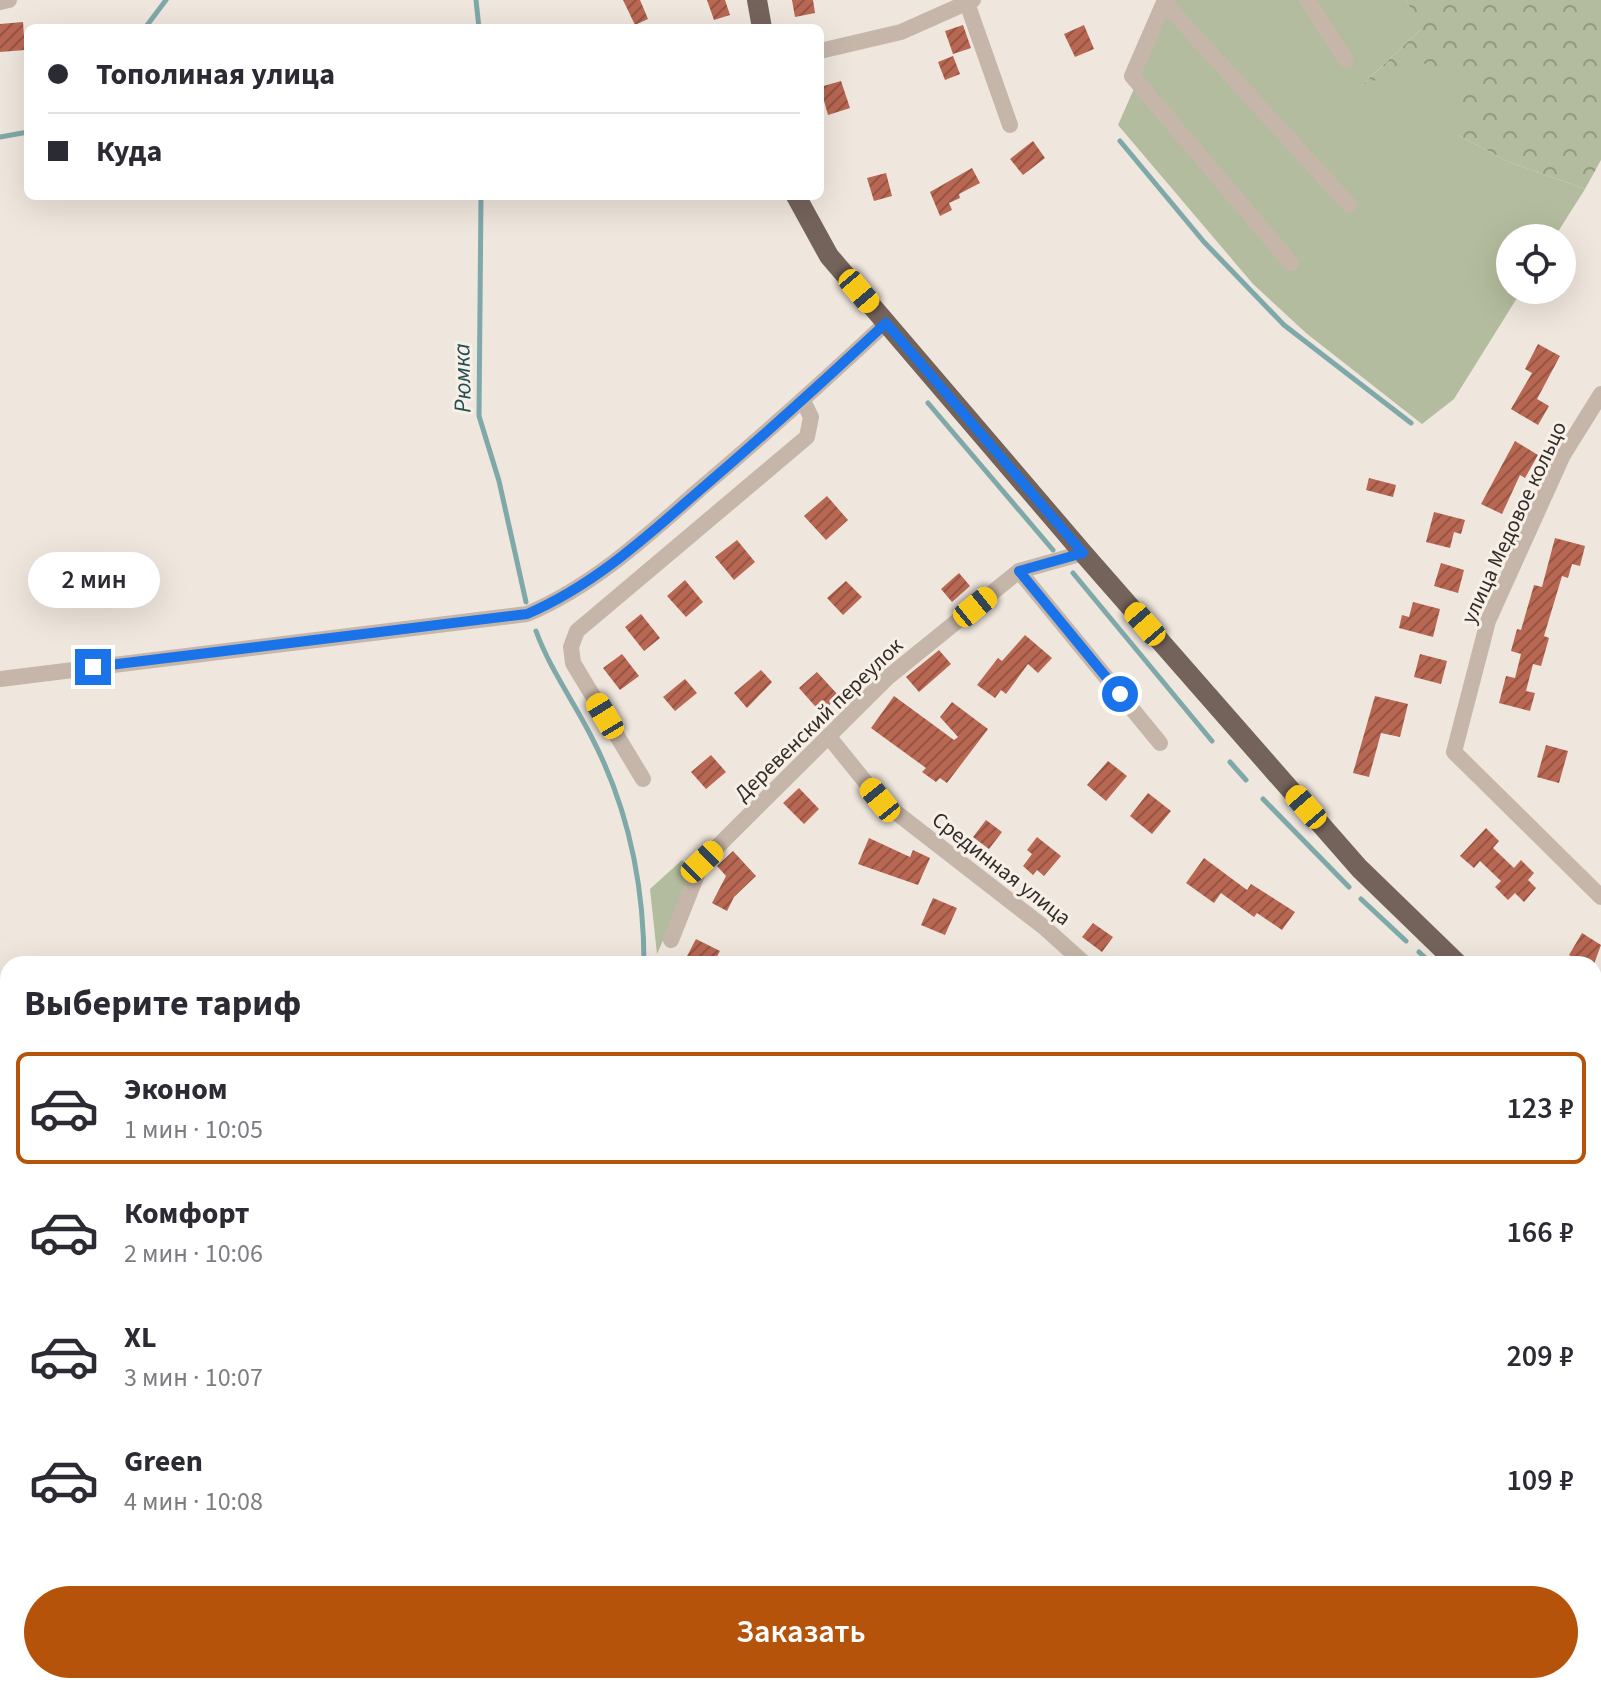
<!DOCTYPE html>
<html lang="ru">
<head>
<meta charset="utf-8">
<style>
  body { margin:0; font-family:"Source Sans 3",sans-serif; background:#f2f2f3; color:#2b2b33; height:100vh; display:flex; flex-direction:column; font-size:30px; white-space:nowrap }
  * { box-sizing:border-box; margin:0 }
  p { font-size:26px; color:#7c7c81 }
  .icon { flex:none; width:44px; height:44px; fill:none; stroke:currentColor; stroke-width:2; stroke-linecap:round; stroke-linejoin:round }
  .map { position:relative; flex:1; overflow:hidden }
  .sheet { position:absolute; left:0px; top:956px; width:1602px; height:738px; display:flex; flex-direction:column; background:#fff; border-radius:24px 24px 0 0; box-shadow:0 8px 32px #0002 }
  .sheet>* { flex:none }
  .guide { position:absolute; left:24px; top:24px; width:800px; height:176px; border-radius:12px; box-shadow:0 8px 32px #0002; display:grid; align-content:center; height:176px; padding:0 24px; background:#fff }
  .buttons { position:absolute; left:1496px; top:224px; display:grid; gap:16px }
  .buttons a { display:grid; place-items:center; width:80px; height:80px; border-radius:50%; background:#fff; box-shadow:0 8px 32px #0002; font-size:40px }
  .end { position:absolute; width:36px; height:36px; margin:-18px; border:10px solid #1a73e8; background:#fff; box-shadow:0 0 0 4px #fff }
  .from { border-radius:50% }
  .bubble { position:absolute; height:56px; border-radius:28px; background:#fff; box-shadow:0 8px 32px #0002; font-size:26px; font-weight:600; line-height:56px; text-align:center }
  .car { position:absolute; width:24px; height:48px; margin:-24px -12px; border-radius:10px; box-shadow:0 0 6px 2px #0007; background:linear-gradient(#f5c518 24%,#345 0 40%,#f5c518 0 76%,#345 0 86%,#f5c518 0) }
  .guide b { display:flex; align-items:center; gap:28px; height:76px; font-size:30px }
  .guide b+b { border-top:2px solid #e1e1e2 }
  .guide i { width:20px; height:20px; background:#2b2b33 }
  ul { padding:0; list-style:none }
  li { display:flex; align-items:center; gap:24px; height:112px; margin:0 16px 12px; padding:0 8px; border:4px solid transparent; border-radius:12px }
  li div { flex:1 }
  li b { display:block; font-size:30px }
  li em { font-style:normal; font-weight:600 }
  li.on { border-color:#b45309 }
  li>.icon { width:72px; height:72px; stroke-width:1.5 }
  h2 { padding:0 24px; font-size:36px; line-height:96px }
  .action { display:flex; gap:16px; margin-top:auto; padding:16px 24px }
  .action a { flex:1; height:92px; border-radius:48px; background:#b45309; color:#fff; font-size:32px; font-weight:600; line-height:92px; text-align:center }
  .map>svg:first-child { display:block }
  .grass { fill:url(#grass-tufts) }
  .forest { fill:url(#forest-crowns) }
  .green { fill:#b3bc9e }
  .lines { fill:none; stroke-linecap:round; stroke-linejoin:round }
  .stream { stroke:#7fa8a9; stroke-width:5 }
  .building { fill:url(#building-hatch) }
  .path { stroke:#b1a094; stroke-width:3; stroke-dasharray:4 4; stroke-linecap:butt }
  .minor { stroke:#c6b6aa; stroke-width:16 }
  .major { stroke:#74635b; stroke-width:20 }
  .route { stroke:#1a73e8; stroke-width:10 }
  .labels { text-anchor:middle; stroke-width:6; stroke-linejoin:round; paint-order:stroke }
  .street-label { font-size:22px; fill:#342c29; stroke:#f7f0e8 }
  .water-label { font-size:24px; font-style:italic; fill:#234f51; stroke:#f7f0e8 }
</style>
</head>
<body>
<div class="map">
<svg width="1601" height="1693" viewBox="0 0 1601 1693">
  <defs>
    <pattern id="grass-tufts" width="24" height="20" patternUnits="userSpaceOnUse" patternTransform="scale(2)"><rect width="24" height="20" fill="#b3bc9e"/><path d="M3 7l-1-3M5 7V3M7 7l1-3M15 17l-1-3M17 17v-4M19 17l1-3" fill="none" stroke="#929981"/></pattern>
    <pattern id="forest-crowns" width="20" height="18" patternUnits="userSpaceOnUse" patternTransform="scale(2)"><rect width="20" height="18" fill="#b3bc9e"/><path d="M2 6a3 3 0 1 1 6 0M12 15a3 3 0 1 1 6 0" fill="none" stroke="#929981"/></pattern>
    <pattern id="building-hatch" width="6" height="6" patternUnits="userSpaceOnUse" patternTransform="scale(2)"><rect width="6" height="6" fill="#b86752"/><path d="M-1 1l2-2M0 6l6-6M5 7l2-2" fill="none" stroke="#965544"/></pattern>
  </defs>
  <rect width="100%" height="100%" fill="#efe6dd"/>
  <path class="grass" d="M1601,1410V1466L1594,1463V1417Z
    M1601,1526V1693H1507L1511,1686H1594V1539Z"/>
  <path class="forest" d="M1406,0H1601V160L1585,189L1509,162L1458,135L1457,79L1360,87L1421,29Z"/>
  <path class="green" d="M1173,0H1406L1422,28L1362,85L1423,63L1458,79V135L1509,162L1585,189L1554,238H1510V290H1522L1454,399L1422,424L1306,333L1253,284L1118,125Z
    M682,860L693,872L657,954L650,889Z
    M600,1686H642L643,1693H600Z"/>
  <g class="lines">
    <path class="stream" d="M476,0L479,28
      M145,28L166,0
      M0,137L28,132
      M1120,141L1204,242L1284,325L1411,423
      M481,196L479,416L499,481L526,602
      M928,403L1053,550
      M1073,573L1212,741
      M536,631C549,667 572,699 590,734C628,806 644,882 644,964
      M1230,762L1246,780
      M1263,799L1349,887
      M1361,899L1406,941
      M1419,952L1432,964
      M1594,1325L1601,1328
      M596,1686L597,1693
      M195,1693L200,1686"/>
  </g>
  <path class="building" d="M623,0H640L648,19L635,25Z
    M707,0H725L730,15L714,20Z
    M792,0H813L815,13L795,17Z
    M23,22L25,50L0,52V24Z
    M963,25L971,48L953,54L945,31Z
    M1084,25L1094,49L1075,57L1064,34Z
    M953,56L960,74L945,80L938,62Z
    M841,81L850,108L828,115L820,87Z
    M1033,141L1045,158L1023,175L1010,159Z
    M972,168L980,183L959,194L960,198L949,203L952,210L940,216L930,192Z
    M886,173L892,196L874,201L867,178Z
    M1538,344L1560,356L1537,399L1549,406L1538,425L1511,409L1532,373L1525,369Z
    M1515,441L1538,455L1525,478L1520,475L1502,514L1481,504Z
    M1369,478L1396,485L1393,497L1366,490Z
    M827,496L848,520L826,540L804,516Z
    M1434,512L1465,520L1461,534L1454,532L1450,548L1426,542Z
    M1555,538L1585,546L1580,566L1572,564L1568,578L1562,576L1544,636L1549,638L1541,666L1533,664L1526,691L1535,693L1530,711L1499,703L1506,676L1515,678L1521,654L1511,651L1517,629L1521,630L1534,585L1542,587Z
    M737,540L755,562L734,580L715,557Z
    M1441,563L1464,570L1458,593L1434,586Z
    M959,573L970,586L952,602L941,589Z
    M685,580L703,602L686,617L667,596Z
    M846,581L862,597L843,615L827,598Z
    M1413,602L1440,609L1433,637L1399,628L1402,615L1409,617Z
    M641,614L660,638L644,651L625,627Z
    M1025,635L1052,658L1038,673L1028,664L1006,694L1001,690L995,698L977,685L998,658L1002,661Z
    M939,650L951,664L919,692L906,677Z
    M622,654L639,676L620,690L603,668Z
    M1420,654L1447,661L1441,684L1414,677Z
    M761,670L772,682L747,708L734,693Z
    M817,672L839,696L821,713L799,688Z
    M685,679L697,693L675,711L663,697Z
    M894,696L954,740L958,737L940,717L952,702L988,729L947,783L940,778L936,782L922,772L926,768L871,728Z
    M1375,696L1408,704L1400,737L1381,733L1369,777L1353,773Z
    M1546,745L1568,751L1559,783L1537,777Z
    M711,755L726,772L706,789L691,772Z
    M1108,761L1127,776L1106,801L1087,785Z
    M799,788L819,809L804,824L783,803Z
    M1148,793L1171,811L1152,834L1130,816Z
    M986,820L1002,832L989,849L973,837Z
    M1486,828L1499,841L1493,848L1514,868L1521,860L1534,873L1528,880L1536,888L1524,902L1515,893L1508,900L1495,887L1501,881L1480,861L1474,868L1460,856Z
    M1037,837L1061,856L1044,876L1037,870L1033,875L1023,866L1032,854L1027,850Z
    M869,838L910,857L913,850L930,858L918,885L858,864Z
    M733,851L756,876L734,897L727,911L712,903L726,876L717,866Z
    M1204,858L1247,890L1251,884L1295,912L1282,930L1257,913L1254,917L1221,893L1214,903L1186,883Z
    M933,898L957,908L945,935L921,925Z
    M1093,923L1113,937L1102,952L1082,937Z
    M1582,933L1601,945L1594,964H1585L1569,955Z
    M696,939L720,951L713,964H697L686,958Z"/>
  <g class="lines">
    <path class="path" d="M1093,1686L1095,1693
      M175,1693L180,1686"/>
    <path class="minor" d="M1165,0L1132,76L1291,263
      M1307,0L1346,60
      M0,2L9,0
      M1164,2L1349,205
      M967,3L1010,125
      M820,51L901,32L973,0
      M1601,394L1563,455L1488,621L1454,752L1601,897
      M1019,571L1160,743
      M0,679L527,614C593,586 645,538 699,490C763,436 825,380 886,323
      M829,737L880,800L1045,928L1085,964
      M643,779L573,663L571,647L577,631L807,437L811,417L803,401
      M671,940L702,862L887,678L1019,571L1083,553
      M1594,1391L1601,1386
      M1594,1483L1601,1486
      M1594,1515L1601,1498
      M1135,1693L1142,1686"/>
    <path class="major" d="M757,0L762,28
      M796,196L829,256L1083,553L1359,868L1458,964
      M1594,1083L1601,1089"/>
  </g>
  <g class="lines">
    <path class="route" d="M93,667L527,614C593,586 645,538 700,490C763,436 825,380 886,323L1083,553L1019,571L1120,694"/>
  </g>
  <g class="labels">
    <g class="street-label">
      <text transform="translate(1513 522) rotate(-65)" y="8">улица Медовое кольцо</text>
      <text transform="translate(818 719) rotate(-44)" y="8">Деревенский переулок</text>
      <text transform="translate(1002 868) rotate(38)" y="8">Срединная улица</text>
    </g>
    <g class="water-label">
      <text transform="translate(462 378) rotate(-91)" y="8">Рюмка</text>
    </g>
  </g>
</svg>
<div class="buttons">
<a><svg class="icon" aria-label="locate" viewBox="0 0 24 24"><circle cx="12" cy="12" r="6"/><path d="M12 2v4M12 18v4M2 12h4M18 12h4"/></svg></a>
</div>
<i class="end from" style="left:1120px;top:694px"></i>
<i class="end" style="left:93px;top:667px"></i>
<div class="bubble" style="left:28px;top:552px;width:132px">2 мин</div>
<i class="car" style="left:859px;top:291px;rotate:140deg"></i>
<i class="car" style="left:975px;top:607px;rotate:51deg"></i>
<i class="car" style="left:1145px;top:624px;rotate:319deg"></i>
<i class="car" style="left:605px;top:716px;rotate:329deg"></i>
<i class="car" style="left:880px;top:800px;rotate:321deg"></i>
<i class="car" style="left:1306px;top:807px;rotate:319deg"></i>
<i class="car" style="left:702px;top:862px;rotate:46deg"></i>
<div class="guide">
<b><i class="from"></i>Тополиная улица</b>
<b><i></i>Куда</b>
</div>
<section class="sheet">
<h2>Выберите тариф</h2>
<ul>
<li class="on"><svg class="icon" aria-label="car" viewBox="0 0 24 24"><path d="M5 17H2v-5l4-1 3-4h7l3 4 3 1v5h-3M9 17h6M6 11h13"/><circle cx="7" cy="17" r="2"/><circle cx="17" cy="17" r="2"/></svg><div><b>Эконом</b><p>1 мин · 10:05</p></div><em>123 ₽</em></li>
<li><svg class="icon" aria-label="car" viewBox="0 0 24 24"><path d="M5 17H2v-5l4-1 3-4h7l3 4 3 1v5h-3M9 17h6M6 11h13"/><circle cx="7" cy="17" r="2"/><circle cx="17" cy="17" r="2"/></svg><div><b>Комфорт</b><p>2 мин · 10:06</p></div><em>166 ₽</em></li>
<li><svg class="icon" aria-label="car" viewBox="0 0 24 24"><path d="M5 17H2v-5l4-1 3-4h7l3 4 3 1v5h-3M9 17h6M6 11h13"/><circle cx="7" cy="17" r="2"/><circle cx="17" cy="17" r="2"/></svg><div><b>XL</b><p>3 мин · 10:07</p></div><em>209 ₽</em></li>
<li><svg class="icon" aria-label="car" viewBox="0 0 24 24"><path d="M5 17H2v-5l4-1 3-4h7l3 4 3 1v5h-3M9 17h6M6 11h13"/><circle cx="7" cy="17" r="2"/><circle cx="17" cy="17" r="2"/></svg><div><b>Green</b><p>4 мин · 10:08</p></div><em>109 ₽</em></li>
</ul>
<div class="action"><a>Заказать</a></div>
</section>
</div>
</body>
</html>
